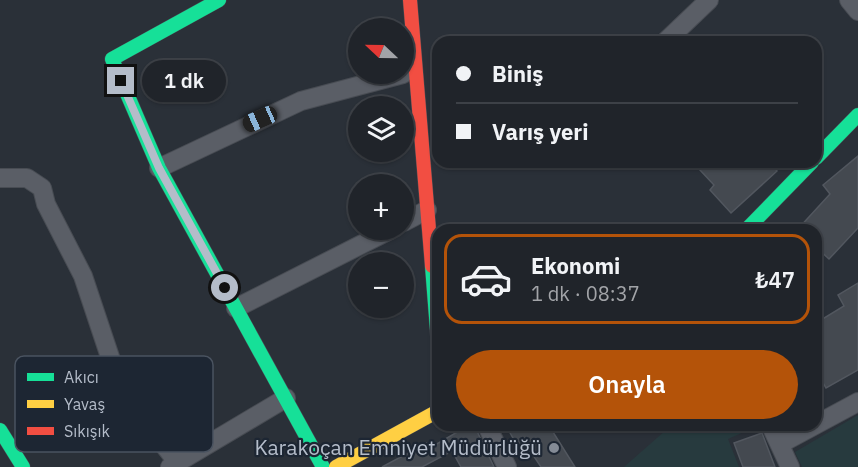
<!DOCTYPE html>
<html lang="tr">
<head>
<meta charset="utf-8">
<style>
  body { margin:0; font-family:"IBM Plex Sans",sans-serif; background:#282c32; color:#f1f3f6; height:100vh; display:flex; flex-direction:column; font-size:22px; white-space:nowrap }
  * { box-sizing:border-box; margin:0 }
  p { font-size:20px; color:#a2a4a8 }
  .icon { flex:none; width:33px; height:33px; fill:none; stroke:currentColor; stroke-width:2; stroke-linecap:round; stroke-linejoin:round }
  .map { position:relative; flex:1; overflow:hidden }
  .drawer { position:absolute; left:432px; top:224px; width:390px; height:207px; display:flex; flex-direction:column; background:#20242a; border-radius:18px; box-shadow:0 2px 4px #0004,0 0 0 2px #3d4147 }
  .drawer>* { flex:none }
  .guide { position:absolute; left:432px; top:36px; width:390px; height:132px; border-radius:18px; box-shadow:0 2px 4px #0004,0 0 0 2px #3d4147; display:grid; align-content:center; height:132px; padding:0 24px; background:#20242a }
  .needle { width:39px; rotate:292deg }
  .buttons { position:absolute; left:348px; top:18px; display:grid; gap:12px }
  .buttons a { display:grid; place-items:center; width:66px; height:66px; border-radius:50%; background:#20242a; box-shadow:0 2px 4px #0004,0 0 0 2px #3d4147; font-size:30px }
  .end { position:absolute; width:27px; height:27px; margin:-14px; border:8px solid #b4bcc9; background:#111; box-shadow:0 0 0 3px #111 }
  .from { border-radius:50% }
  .bubble { position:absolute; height:42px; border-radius:21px; background:#20242a; box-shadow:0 2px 4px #0004,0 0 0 2px #3d4147; font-size:20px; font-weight:600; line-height:42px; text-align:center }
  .car { position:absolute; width:18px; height:36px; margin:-18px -9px; border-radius:8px; box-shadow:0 0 4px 2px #0007; background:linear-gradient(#222 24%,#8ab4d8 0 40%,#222 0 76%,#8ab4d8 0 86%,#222 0) }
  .guide b { display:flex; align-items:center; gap:21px; height:57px; font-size:22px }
  .guide b+b { border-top:2px solid #3d4147 }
  .guide i { width:15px; height:15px; background:#f1f3f6 }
  ul { padding:10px 0 0; list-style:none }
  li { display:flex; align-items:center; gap:18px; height:90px; margin:0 12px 9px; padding:0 12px; border:3px solid transparent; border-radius:18px }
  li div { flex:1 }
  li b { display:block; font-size:22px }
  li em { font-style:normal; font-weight:600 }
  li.active { border-color:#b45309 }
  li>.icon { width:54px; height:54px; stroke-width:1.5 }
  .button { display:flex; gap:12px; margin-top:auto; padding:12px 24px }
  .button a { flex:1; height:69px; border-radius:36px; background:#b45309; color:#fff; font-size:24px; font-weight:600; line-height:69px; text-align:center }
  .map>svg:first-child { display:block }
  .green { fill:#273a3e }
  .building { fill:#444950; stroke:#52575f; stroke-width:1.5 }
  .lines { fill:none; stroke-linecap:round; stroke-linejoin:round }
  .street-casing { stroke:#484c53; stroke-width:20 }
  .fast-casing { stroke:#484c53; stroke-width:15 }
  .slow-casing { stroke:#484c53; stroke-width:15 }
  .jam-casing { stroke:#484c53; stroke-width:15 }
  .street { stroke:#5a5e66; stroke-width:18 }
  .fast { stroke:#16e098; stroke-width:14 }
  .slow { stroke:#ffcf43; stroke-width:14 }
  .jam { stroke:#f24e42; stroke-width:14 }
  .route { stroke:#b4bcc9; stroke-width:8 }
  .poi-dot { fill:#848b96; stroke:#1d2633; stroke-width:2 }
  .labels { text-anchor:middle; stroke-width:4.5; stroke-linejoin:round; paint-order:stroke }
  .poi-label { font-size:21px; fill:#b4bcc9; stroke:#1d2633; text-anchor:end }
  .key { fill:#1d2633; stroke:#4a5360; stroke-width:1.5 }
  .key-label { font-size:16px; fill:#b4bcc9 }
</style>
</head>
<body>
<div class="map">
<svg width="858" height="467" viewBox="0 0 858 467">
  <rect width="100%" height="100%" fill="#2a3038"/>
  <path class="green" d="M858,415V467H802L795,452Z
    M754,424L755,427L728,439L739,467H624L666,430V425Z"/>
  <path class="building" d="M858,156V228L829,259L816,247V230H797L830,194L823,185Z
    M709,162H769L777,171L731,213L710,190L714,185L700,170Z
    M858,283V370L826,388L816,371V323L844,306L838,295Z
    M471,424L475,427L494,467H461L452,451L422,467H382L427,443L430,448Z
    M505,424H548L575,467H541L531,452L523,456Z
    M762,433L775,467H743L734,443Z"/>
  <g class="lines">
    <defs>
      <path id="street" d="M849,0L858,11
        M665,42L709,0
        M159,168L301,101L403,74
        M0,178H27L42,188L46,204L83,276L125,402C141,424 163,439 177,463
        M404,222L427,210
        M236,308L390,230
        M486,424L507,467
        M770,424L790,467
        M780,444L858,402
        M170,467L286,398"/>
      <path id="fast" d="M219,0L112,59L159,168L323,467
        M816,158L858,115
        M746,230L812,162
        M432,266L438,343
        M0,430L23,467"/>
      <path id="slow" d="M336,467L438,411"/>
      <path id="jam" d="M410,0L432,266"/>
    </defs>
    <use href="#street" class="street-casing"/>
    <use href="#fast" class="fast-casing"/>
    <use href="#slow" class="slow-casing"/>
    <use href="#jam" class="jam-casing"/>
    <use href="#street" class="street"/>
    <use href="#fast" class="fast"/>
    <use href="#slow" class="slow"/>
    <use href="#jam" class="jam"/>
  </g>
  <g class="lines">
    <path class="route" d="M121,81L159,168L225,288"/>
  </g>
  <circle class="poi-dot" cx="554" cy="448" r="6"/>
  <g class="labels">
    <g class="poi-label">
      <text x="542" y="455">Karakoçan Emniyet Müdürlüğü</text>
    </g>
  </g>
  <rect x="15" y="356" width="198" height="96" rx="9" class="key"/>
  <rect x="27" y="373" width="27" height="8" fill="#16e098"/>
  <rect x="27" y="400" width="27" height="8" fill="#ffcf43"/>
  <rect x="27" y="427" width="27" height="8" fill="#f24e42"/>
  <g class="key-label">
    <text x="64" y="383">Akıcı</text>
    <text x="64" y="410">Yavaş</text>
    <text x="64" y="437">Sıkışık</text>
  </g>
</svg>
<div class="buttons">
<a><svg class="needle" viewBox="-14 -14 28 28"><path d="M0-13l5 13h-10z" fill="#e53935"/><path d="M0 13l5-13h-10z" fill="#a2a4a8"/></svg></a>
<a><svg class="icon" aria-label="layers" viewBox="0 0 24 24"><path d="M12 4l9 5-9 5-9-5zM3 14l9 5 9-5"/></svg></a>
<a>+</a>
<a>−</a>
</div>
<i class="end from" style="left:225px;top:288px"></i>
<i class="end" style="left:121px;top:81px"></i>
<div class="bubble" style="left:142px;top:60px;width:84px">1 dk</div>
<i class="car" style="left:260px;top:119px;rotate:246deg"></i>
<div class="guide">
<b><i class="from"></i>Biniş</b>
<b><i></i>Varış yeri</b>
</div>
<section class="drawer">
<ul>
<li class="active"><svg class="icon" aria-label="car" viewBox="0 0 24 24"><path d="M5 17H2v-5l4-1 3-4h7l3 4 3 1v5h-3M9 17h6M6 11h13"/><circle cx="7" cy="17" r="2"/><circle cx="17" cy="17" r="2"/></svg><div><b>Ekonomi</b><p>1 dk · 08:37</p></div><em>₺47</em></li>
</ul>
<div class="button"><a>Onayla</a></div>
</section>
</div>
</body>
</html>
